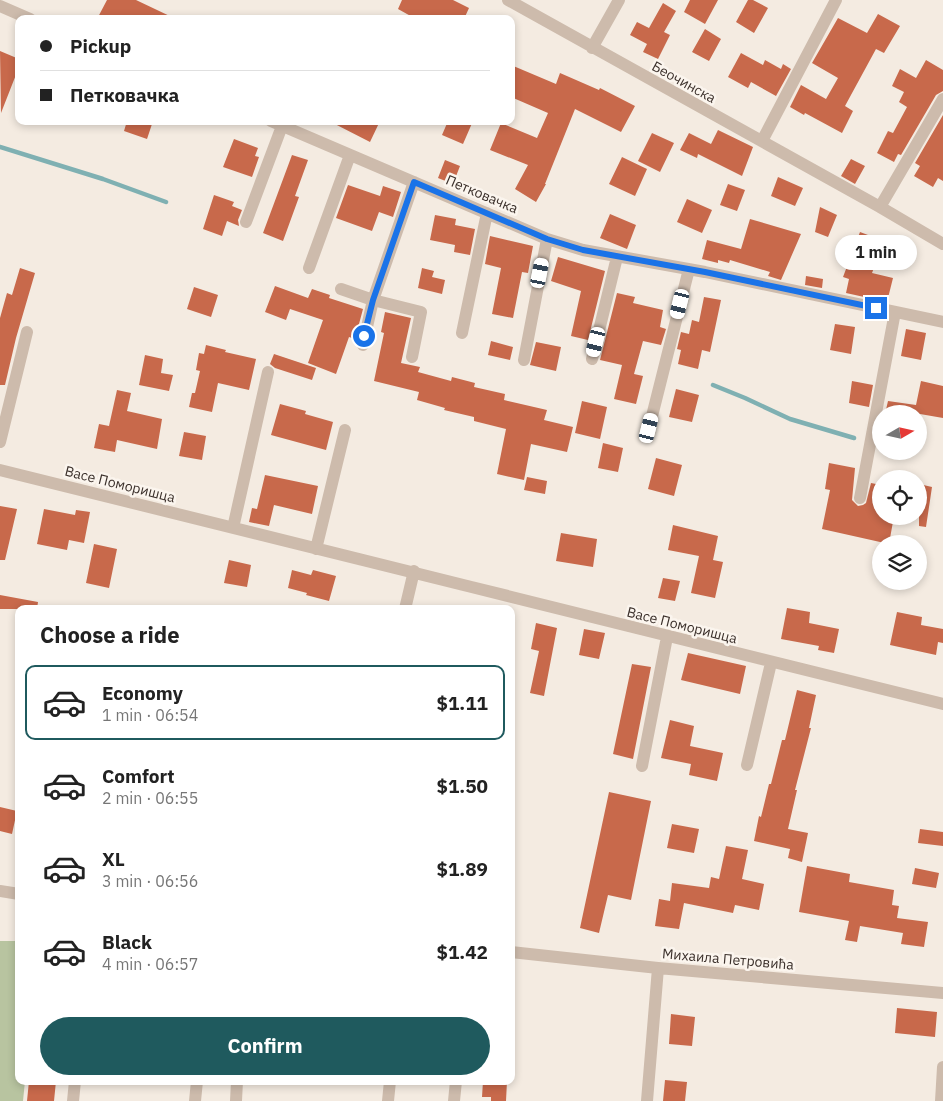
<!DOCTYPE html>
<html lang="en">
<head>
<meta charset="utf-8">
<style>
  body { margin:0; font-family:"IBM Plex Sans",sans-serif; background:#f6f6f6; color:#222; height:100vh; display:flex; flex-direction:column; font-size:19px; white-space:nowrap }
  * { box-sizing:border-box; margin:0 }
  p { font-size:16px; color:#767676 }
  .icon { flex:none; width:28px; height:28px; fill:none; stroke:currentColor; stroke-width:2; stroke-linecap:round; stroke-linejoin:round }
  .map { position:relative; flex:1; overflow:hidden }
  .side { position:absolute; left:15px; top:605px; width:500px; height:480px; display:flex; flex-direction:column; background:#fff; border-radius:10px; box-shadow:0 2px 8px #0003 }
  .side>* { flex:none }
  .top-card { position:absolute; left:15px; top:15px; width:500px; height:110px; border-radius:10px; box-shadow:0 2px 8px #0003; display:grid; align-content:center; height:110px; padding:0 25px; background:#fff }
  .needle { width:32px; rotate:81deg }
  .buttons { position:absolute; left:872px; top:405px; display:grid; gap:10px }
  .buttons a { display:grid; place-items:center; width:55px; height:55px; border-radius:50%; background:#fff; box-shadow:0 2px 8px #0003; font-size:25px }
  .end { position:absolute; width:22px; height:22px; margin:-11px; border:6px solid #1a73e8; background:#fff; box-shadow:0 0 0 2px #fff }
  .from { border-radius:50% }
  .bubble { position:absolute; height:35px; border-radius:18px; background:#fff; box-shadow:0 2px 8px #0003; font-size:16px; font-weight:700; line-height:35px; text-align:center }
  .car { position:absolute; width:15px; height:30px; margin:-15px -8px; border-radius:6px; box-shadow:0 0 4px 1px #0007; background:linear-gradient(#fff 24%,#345 0 40%,#fff 0 76%,#345 0 86%,#fff 0) }
  .top-card b { display:flex; align-items:center; gap:18px; height:48px; font-size:19px }
  .top-card b+b { border-top:1px solid #e0e0e0 }
  .top-card i { width:12px; height:12px; background:#222 }
  ul { padding:0; list-style:none }
  li { display:flex; align-items:center; gap:15px; height:75px; margin:0 10px 8px; padding:0 15px; border:2px solid transparent; border-radius:10px }
  li div { flex:1 }
  li b { display:block; font-size:19px }
  li em { font-style:normal; font-weight:700 }
  li.on { border-color:#1f5a5e }
  li>.icon { width:45px; height:45px; stroke-width:1.5 }
  h2 { padding:0 25px; font-size:22px; line-height:60px }
  .cta { display:flex; gap:10px; margin-top:auto; padding:10px 25px }
  .cta a { flex:1; height:58px; border-radius:30px; background:#1f5a5e; color:#fff; font-size:20px; font-weight:700; line-height:58px; text-align:center }
  .map>svg:first-child { display:block }
  .green { fill:#b8c4a0 }
  .lines { fill:none; stroke-linecap:round; stroke-linejoin:round }
  .stream { stroke:#7fb0b2; stroke-width:4.5 }
  .building { fill:#c8694b }
  .minor { stroke:#cdbbac; stroke-width:12 }
  .route { stroke:#1a73e8; stroke-width:6 }
  .labels { text-anchor:middle; stroke-width:5; stroke-linejoin:round; paint-order:stroke }
  .street-label { font-size:14px; fill:#3b302b; stroke:#fbf5ee }
</style>
</head>
<body>
<div class="map">
<svg width="943" height="1101" viewBox="0 0 943 1101">
  <rect width="100%" height="100%" fill="#f4ebe1"/>
  <path class="green" d="M0,941H19V1081H25L23,1101H0Z"/>
  <g class="lines">
    <path class="stream" d="M0,147L103,179L166,202
      M713,385L745,398L790,419L854,438"/>
  </g>
  <path class="building" d="M107,0H136L176,19H97Z
    M402,0H453L469,8L464,19H416L398,9Z
    M690,0H718L705,24L684,12Z
    M748,0H753L768,8L754,33L736,22Z
    M663,3L676,11L664,32L670,35L658,59L643,52L647,44L630,35L637,22L649,28Z
    M878,14L900,26L884,53L876,49L845,106L853,111L842,133L805,113L804,115L790,107L801,85L826,99L838,78L812,63L838,18L867,33Z
    M705,29L721,39L709,61L692,52Z
    M0,51L19,59V67L1,113Z
    M741,53L763,65L765,60L781,69L783,64L791,69L776,96L751,82L748,88L728,77Z
    M926,60L943,70V91L936,95L901,155L898,154L894,162L877,153L888,131L893,133L907,107L899,102L904,92L892,86L900,69L916,78Z
    M511,65L556,84L560,73L599,90L600,88L635,106L621,132L575,109L545,184H546L536,202L515,189L528,165L490,150L501,123L537,138L548,113L511,97Z
    M943,115V181L938,178L933,187L914,176L920,166L915,163Z
    M127,121H153L147,139L124,131Z
    M329,121H380L370,142Z
    M448,121H473L463,144L442,135Z
    M718,130L753,147L742,176L698,154L697,158L680,150L689,133L711,144Z
    M652,133L674,143L660,172L638,161Z
    M234,139L258,148L255,156L259,157L252,177L223,167Z
    M292,155L308,160L295,196L299,197L283,241L263,233Z
    M622,157L647,169L635,196L609,184Z
    M851,159L865,166L855,184L841,176Z
    M445,160L460,166L453,184L438,178Z
    M778,177L803,188L795,206L771,196Z
    M728,184L745,190L737,211L720,205Z
    M348,185L380,196L383,186L401,192L393,217L379,212L372,231L336,218Z
    M214,195L234,202L232,206L242,210L238,220L239,226L227,221L222,236L203,229Z
    M687,199L712,210L702,233L677,222Z
    M820,207L837,215L828,237L815,232Z
    M610,214L636,225L627,249L600,238Z
    M435,215L456,219L455,225L475,229L470,255L454,252L455,245L430,240Z
    M750,219L801,234L781,280L768,276L770,272L730,260L729,263L718,260V263L702,259L707,240L741,249Z
    M860,232L884,241L872,273L893,278L887,302L846,293L849,279L843,277Z
    M490,236L533,246L528,273L522,272L513,318L492,314L501,268L485,264Z
    M558,257L605,271L588,340L571,336L581,291L551,281Z
    M20,268L35,273L16,338L5,385H0V318L7,293L12,295Z
    M422,268L434,271L432,277L445,280L442,294L418,288Z
    M806,276L823,279L822,288L805,285Z
    M275,286L308,298L312,289L330,295L329,298L363,309L355,339L349,337L336,374L308,363L323,320L290,309L286,320L265,312Z
    M194,287L218,295L211,317L187,309Z
    M617,293L635,297L633,303L663,310L660,327L666,329L661,345L643,341L634,374L643,376L636,404L614,399L622,365L600,360Z
    M704,297L721,300L710,352L702,350L698,369L678,364L681,350L677,349L681,332L689,334L692,320L699,322Z
    M385,312L411,318L401,363L420,367L418,372L451,381L452,377L475,383L474,387L505,394L504,400L547,410L544,420L573,427L567,452L531,444L524,480L497,474L506,429L474,421V417L444,410L445,408L417,400L419,392L374,381L384,333L381,332Z
    M835,324L855,327L851,354L830,350Z
    M906,329L926,333L921,360L901,356Z
    M491,341L513,347L510,360L488,355Z
    M536,342L561,347L556,371L530,365Z
    M206,345L226,350L225,352L256,359L249,390L218,383L212,412L189,407L192,393H195L200,371L196,370L199,353L204,354Z
    M274,354L316,368L312,380L275,368L270,364Z
    M145,355L163,359L161,373L173,375L169,391L139,385Z
    M852,381L873,385L869,407L849,403Z
    M921,381L943,386V418L920,414H885L888,401L916,405Z
    M676,389L699,395L692,422L669,417Z
    M117,390L131,393L127,411L162,419L157,449L117,440L115,452L94,448L99,424L109,426Z
    M582,401L607,407L600,439L575,433Z
    M280,404L306,411L305,414L333,422L326,450L271,435Z
    M184,432L206,436L202,460L179,456Z
    M603,443L623,448L618,472L598,468Z
    M656,458L682,465L674,496L648,489Z
    M829,463L855,468L852,500L858,506L863,505L866,503L871,483L881,485V516H894L889,544L822,529L830,490L825,489Z
    M265,475L318,486L312,514L274,505L269,526L249,522L252,508L257,509Z
    M527,477L547,481L545,494L524,490Z
    M919,484L932,487L926,527L919,526Z
    M0,506L17,509L5,560H0Z
    M44,509L75,515L76,510L90,512L84,543L69,540L67,550L37,544Z
    M673,525L718,536L713,560L723,562L715,598L691,593L699,556L668,550Z
    M561,533L597,539L593,567L556,561Z
    M94,544L117,549L109,588L86,583Z
    M229,560L251,565L247,587L224,583Z
    M292,570L311,575L313,570L336,576L329,601L306,595L307,593L288,588Z
    M663,578L680,581L675,601L658,598Z
    M0,595L38,602L37,609H0Z
    M787,608L810,612L809,623L839,629L834,653L818,650L819,646L781,639Z
    M897,612L922,617L921,625L943,629V643L938,642L936,655L890,645Z
    M536,623L557,628L544,696L530,693L539,651L531,649Z
    M584,629L605,633L599,659L579,655Z
    M688,653L746,666L740,694L681,680Z
    M632,664L651,667L633,759L613,754Z
    M797,690L816,695L809,728H811L795,790H797L788,829L808,833L802,862L788,858L790,849L754,841L759,816L761,817L769,784H771L782,740H785Z
    M670,720L694,726L690,746L723,753L717,781L689,775L691,764L661,758Z
    M609,792L651,801L631,900L608,895L599,933L580,928Z
    M0,807L17,811L12,834L0,831Z
    M672,824L699,829L694,853L667,848Z
    M920,829L943,832V846L918,843Z
    M726,846L748,850L742,879L764,884L759,910L735,905L733,913L684,903L679,929L655,926L659,899L670,901L672,883L709,888L711,877L719,879Z
    M807,866L850,874L849,882L894,890L892,905L899,906L897,918L928,922L924,947L901,944L903,933L860,926L857,942L845,940L849,921L799,912Z
    M915,868L939,873L936,888L912,884Z
    M897,1008L937,1012L935,1037L895,1033Z
    M671,1014L695,1017L692,1046L669,1044Z
    M665,1080L687,1082L685,1101H663Z
    M29,1081H56L54,1101H27Z
    M483,1081H507L506,1101H491V1097H482Z"/>
  <g class="lines">
    <path class="minor" d="M508,0L880,207L943,244
      M0,6L30,19
      M592,48L619,0
      M271,121L547,239L583,250L705,272L943,322
      M762,141L836,0
      M880,207L943,99
      M246,222L282,126
      M309,268L350,155
      M341,289L373,300L421,312L412,357
      M462,333L487,213
      M363,345L373,300L414,182
      M592,359L617,257
      M524,360L547,239
      M649,428L689,269
      M0,442L27,332
      M0,470C315,546 628,628 943,704
      M860,498L895,312
      M233,528L268,372
      M316,549L345,430
      M405,609L414,571
      M747,765L771,663
      M642,766L667,637
      M0,891L19,894
      M511,952L658,968L943,993
      M73,1101L75,1081
      M195,1101L197,1081
      M236,1101L237,1081
      M388,1101L390,1081
      M454,1101L456,1081
      M647,1101L658,968
      M941,1101L943,1067"/>
  </g>
  <g class="lines">
    <path class="route" d="M364,336L373,300L414,182L547,239L583,250L705,272L876,308"/>
  </g>
  <g class="labels">
    <g class="street-label">
      <text transform="translate(684 82) rotate(29)" y="5">Беочинска</text>
      <text transform="translate(482 194) rotate(23)" y="5">Петковачка</text>
      <text transform="translate(120 484) rotate(14)" y="5">Васе Поморишца</text>
      <text transform="translate(682 625) rotate(14)" y="5">Васе Поморишца</text>
      <text transform="translate(728 959) rotate(5)" y="5">Михаила Петровића</text>
    </g>
  </g>
</svg>
<div class="buttons">
<a><svg class="needle" viewBox="-14 -14 28 28"><path d="M0-13l5 13h-10z" fill="#e53935"/><path d="M0 13l5-13h-10z" fill="#767676"/></svg></a>
<a><svg class="icon" aria-label="locate" viewBox="0 0 24 24"><circle cx="12" cy="12" r="6"/><path d="M12 2v4M12 18v4M2 12h4M18 12h4"/></svg></a>
<a><svg class="icon" aria-label="layers" viewBox="0 0 24 24"><path d="M12 4l9 5-9 5-9-5zM3 14l9 5 9-5"/></svg></a>
</div>
<i class="end from" style="left:364px;top:336px"></i>
<i class="end" style="left:876px;top:308px"></i>
<div class="bubble" style="left:835px;top:235px;width:82px">1 min</div>
<i class="car" style="left:540px;top:273px;rotate:11deg"></i>
<i class="car" style="left:680px;top:304px;rotate:194deg"></i>
<i class="car" style="left:596px;top:342px;rotate:194deg"></i>
<i class="car" style="left:649px;top:428px;rotate:14deg"></i>
<div class="top-card">
<b><i class="from"></i>Pickup</b>
<b><i></i>Петковачка</b>
</div>
<section class="side">
<h2>Choose a ride</h2>
<ul>
<li class="on"><svg class="icon" aria-label="car" viewBox="0 0 24 24"><path d="M5 17H2v-5l4-1 3-4h7l3 4 3 1v5h-3M9 17h6M6 11h13"/><circle cx="7" cy="17" r="2"/><circle cx="17" cy="17" r="2"/></svg><div><b>Economy</b><p>1 min · 06:54</p></div><em>$1.11</em></li>
<li><svg class="icon" aria-label="car" viewBox="0 0 24 24"><path d="M5 17H2v-5l4-1 3-4h7l3 4 3 1v5h-3M9 17h6M6 11h13"/><circle cx="7" cy="17" r="2"/><circle cx="17" cy="17" r="2"/></svg><div><b>Comfort</b><p>2 min · 06:55</p></div><em>$1.50</em></li>
<li><svg class="icon" aria-label="car" viewBox="0 0 24 24"><path d="M5 17H2v-5l4-1 3-4h7l3 4 3 1v5h-3M9 17h6M6 11h13"/><circle cx="7" cy="17" r="2"/><circle cx="17" cy="17" r="2"/></svg><div><b>XL</b><p>3 min · 06:56</p></div><em>$1.89</em></li>
<li><svg class="icon" aria-label="car" viewBox="0 0 24 24"><path d="M5 17H2v-5l4-1 3-4h7l3 4 3 1v5h-3M9 17h6M6 11h13"/><circle cx="7" cy="17" r="2"/><circle cx="17" cy="17" r="2"/></svg><div><b>Black</b><p>4 min · 06:57</p></div><em>$1.42</em></li>
</ul>
<div class="cta"><a>Confirm</a></div>
</section>
</div>
</body>
</html>
